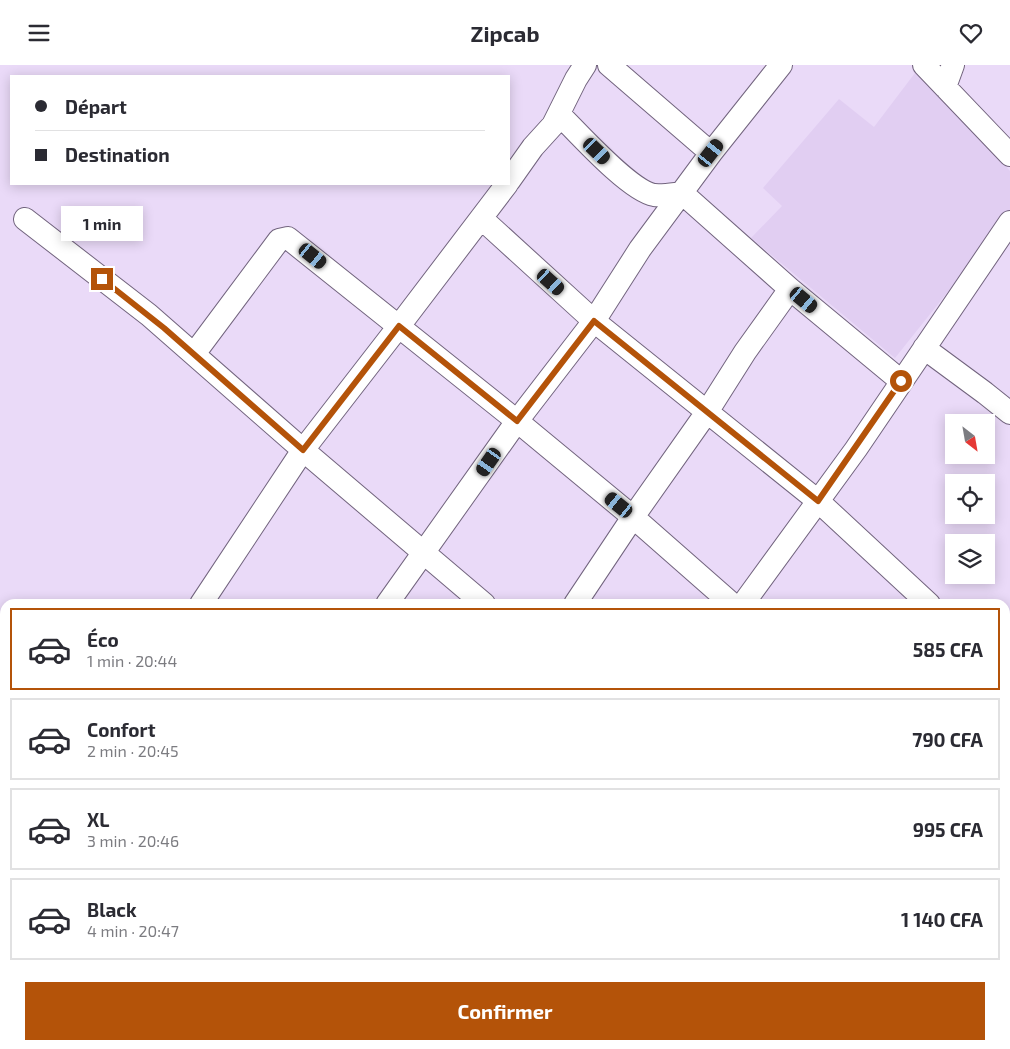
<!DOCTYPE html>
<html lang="fr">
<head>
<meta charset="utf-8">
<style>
  body { margin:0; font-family:"Exo 2",sans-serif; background:#f2f2f3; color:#2b2b33; height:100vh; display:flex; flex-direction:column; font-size:19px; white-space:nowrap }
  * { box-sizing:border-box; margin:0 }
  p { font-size:16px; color:#7c7c81 }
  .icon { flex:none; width:28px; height:28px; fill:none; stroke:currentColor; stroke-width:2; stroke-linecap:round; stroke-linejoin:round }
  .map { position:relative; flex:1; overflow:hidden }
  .side { position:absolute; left:0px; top:534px; width:1010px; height:451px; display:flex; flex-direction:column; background:#fff; border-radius:15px 15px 0 0; box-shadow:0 2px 12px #0003 }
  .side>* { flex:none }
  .top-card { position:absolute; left:10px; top:10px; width:500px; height:110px; border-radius:0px; box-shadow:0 2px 12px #0003; display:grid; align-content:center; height:110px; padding:0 25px; background:#fff }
  .needle { width:32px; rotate:149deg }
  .tools { position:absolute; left:945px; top:349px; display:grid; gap:10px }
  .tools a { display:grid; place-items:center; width:50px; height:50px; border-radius:0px; background:#fff; box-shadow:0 2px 12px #0003; font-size:25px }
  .end { position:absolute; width:22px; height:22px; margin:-11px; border:6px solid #b45309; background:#fff; box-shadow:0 0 0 2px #fff }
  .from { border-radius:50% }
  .bubble { position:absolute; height:35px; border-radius:0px; background:#fff; box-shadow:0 2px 12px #0003; font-size:16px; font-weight:700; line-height:35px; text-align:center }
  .car { position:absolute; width:15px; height:30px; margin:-15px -8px; border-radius:6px; box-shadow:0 0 4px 1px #0007; background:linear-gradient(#222 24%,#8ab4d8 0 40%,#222 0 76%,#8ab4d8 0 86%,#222 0) }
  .top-card b { display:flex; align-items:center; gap:18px; height:48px; font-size:19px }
  .top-card b+b { border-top:1px solid #e1e1e2 }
  .top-card i { width:12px; height:12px; background:#2b2b33 }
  ul { padding:9px 0 0; list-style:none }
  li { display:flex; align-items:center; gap:15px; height:82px; margin:0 10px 8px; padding:0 15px; border:2px solid #e1e1e2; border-radius:0px }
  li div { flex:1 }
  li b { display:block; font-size:19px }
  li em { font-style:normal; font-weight:700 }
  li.selected { border-color:#b45309 }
  li>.icon { width:45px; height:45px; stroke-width:1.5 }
  .button { display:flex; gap:10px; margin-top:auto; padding:10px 25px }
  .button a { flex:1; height:58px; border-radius:0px; background:#b45309; color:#fff; font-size:20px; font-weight:700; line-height:58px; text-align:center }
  header { display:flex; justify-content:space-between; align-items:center; height:65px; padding:0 25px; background:#fff; font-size:22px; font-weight:700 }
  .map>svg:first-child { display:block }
  .built { fill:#e1cef2 }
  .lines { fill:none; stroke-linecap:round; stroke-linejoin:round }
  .minor-casing { stroke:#72647e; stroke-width:24 }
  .minor { stroke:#fff; stroke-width:22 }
  .route { stroke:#b45309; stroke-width:6 }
</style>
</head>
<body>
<header><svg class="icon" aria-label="menu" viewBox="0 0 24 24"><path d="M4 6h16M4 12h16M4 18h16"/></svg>Zipcab<svg class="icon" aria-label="heart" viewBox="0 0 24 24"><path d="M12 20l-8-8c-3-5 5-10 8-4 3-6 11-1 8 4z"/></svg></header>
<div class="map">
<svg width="1010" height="984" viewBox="0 0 1010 984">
  <rect width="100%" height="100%" fill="#eadaf8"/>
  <path class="built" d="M918,4L1010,106V149L895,293L751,173L782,141L763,123L839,34L874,62Z"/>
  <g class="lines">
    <defs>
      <path id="minor" d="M609,0L711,88
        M924,0L1010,90
        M945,22L953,0
        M559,49C579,69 630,126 654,130C663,131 673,129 682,128L790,224L901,316
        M509,116L533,82L553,60L576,14L585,0
        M481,153L594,256L818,436L929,539
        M25,154L149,250L303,385L484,539
        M924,283L985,328L1010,348
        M194,289L279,175L288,173L517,356L633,452L732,539
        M201,539L303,385L399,261L507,119
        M387,539L517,356L594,256L640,184L711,88L781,0
        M575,539L633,452L707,347L745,287L790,224
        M743,539L856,384L1010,157
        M1005,588L1010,582
        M1005,777L1010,782
        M1005,823L1010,819
        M0,837L5,831
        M14,980L20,984
        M550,980L555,984
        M728,980L731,984
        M292,984L297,980
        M450,984L451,980
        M782,984L788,980
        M891,984L892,980
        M1003,984L1010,970"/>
    </defs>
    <use href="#minor" class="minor-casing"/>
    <use href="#minor" class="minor"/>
  </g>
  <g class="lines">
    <path class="route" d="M102,214L164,263L303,385L399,261L517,356L594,256L818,436L901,316"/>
  </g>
</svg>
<div class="tools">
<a><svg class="needle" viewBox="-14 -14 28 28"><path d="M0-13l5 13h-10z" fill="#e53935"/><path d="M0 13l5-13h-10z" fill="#7c7c81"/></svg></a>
<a><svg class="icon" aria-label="locate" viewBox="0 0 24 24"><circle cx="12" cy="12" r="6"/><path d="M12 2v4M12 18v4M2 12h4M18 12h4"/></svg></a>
<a><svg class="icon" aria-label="layers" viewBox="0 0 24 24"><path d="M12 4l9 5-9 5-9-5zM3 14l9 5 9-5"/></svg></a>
</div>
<i class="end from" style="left:901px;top:316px"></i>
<i class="end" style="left:102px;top:214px"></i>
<div class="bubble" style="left:61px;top:141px;width:82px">1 min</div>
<i class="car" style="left:597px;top:86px;rotate:134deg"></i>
<i class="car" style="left:711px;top:88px;rotate:38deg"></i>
<i class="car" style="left:313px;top:191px;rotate:129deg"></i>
<i class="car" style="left:551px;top:217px;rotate:132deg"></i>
<i class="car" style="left:804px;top:235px;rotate:130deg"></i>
<i class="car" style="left:489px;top:397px;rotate:215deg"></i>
<i class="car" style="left:619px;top:440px;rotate:309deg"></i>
<div class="top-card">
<b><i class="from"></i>Départ</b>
<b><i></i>Destination</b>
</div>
<section class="side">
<ul>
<li class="selected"><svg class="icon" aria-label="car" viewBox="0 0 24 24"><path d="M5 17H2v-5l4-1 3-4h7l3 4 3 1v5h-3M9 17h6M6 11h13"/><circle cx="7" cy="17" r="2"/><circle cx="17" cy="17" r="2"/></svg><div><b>Éco</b><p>1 min · 20:44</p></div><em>585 CFA</em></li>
<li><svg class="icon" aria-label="car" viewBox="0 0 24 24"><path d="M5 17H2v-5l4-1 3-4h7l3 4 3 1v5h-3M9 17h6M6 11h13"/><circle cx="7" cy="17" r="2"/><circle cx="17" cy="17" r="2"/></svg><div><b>Confort</b><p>2 min · 20:45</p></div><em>790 CFA</em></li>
<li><svg class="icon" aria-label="car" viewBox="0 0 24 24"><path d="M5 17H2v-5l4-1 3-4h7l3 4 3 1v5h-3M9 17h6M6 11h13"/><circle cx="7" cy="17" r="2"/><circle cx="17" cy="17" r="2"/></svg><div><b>XL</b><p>3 min · 20:46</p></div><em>995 CFA</em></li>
<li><svg class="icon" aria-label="car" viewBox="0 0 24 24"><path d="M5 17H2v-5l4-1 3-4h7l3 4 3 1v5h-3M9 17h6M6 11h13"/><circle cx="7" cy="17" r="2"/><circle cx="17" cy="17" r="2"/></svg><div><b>Black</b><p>4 min · 20:47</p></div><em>1 140 CFA</em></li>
</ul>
<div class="button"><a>Confirmer</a></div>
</section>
</div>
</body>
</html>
